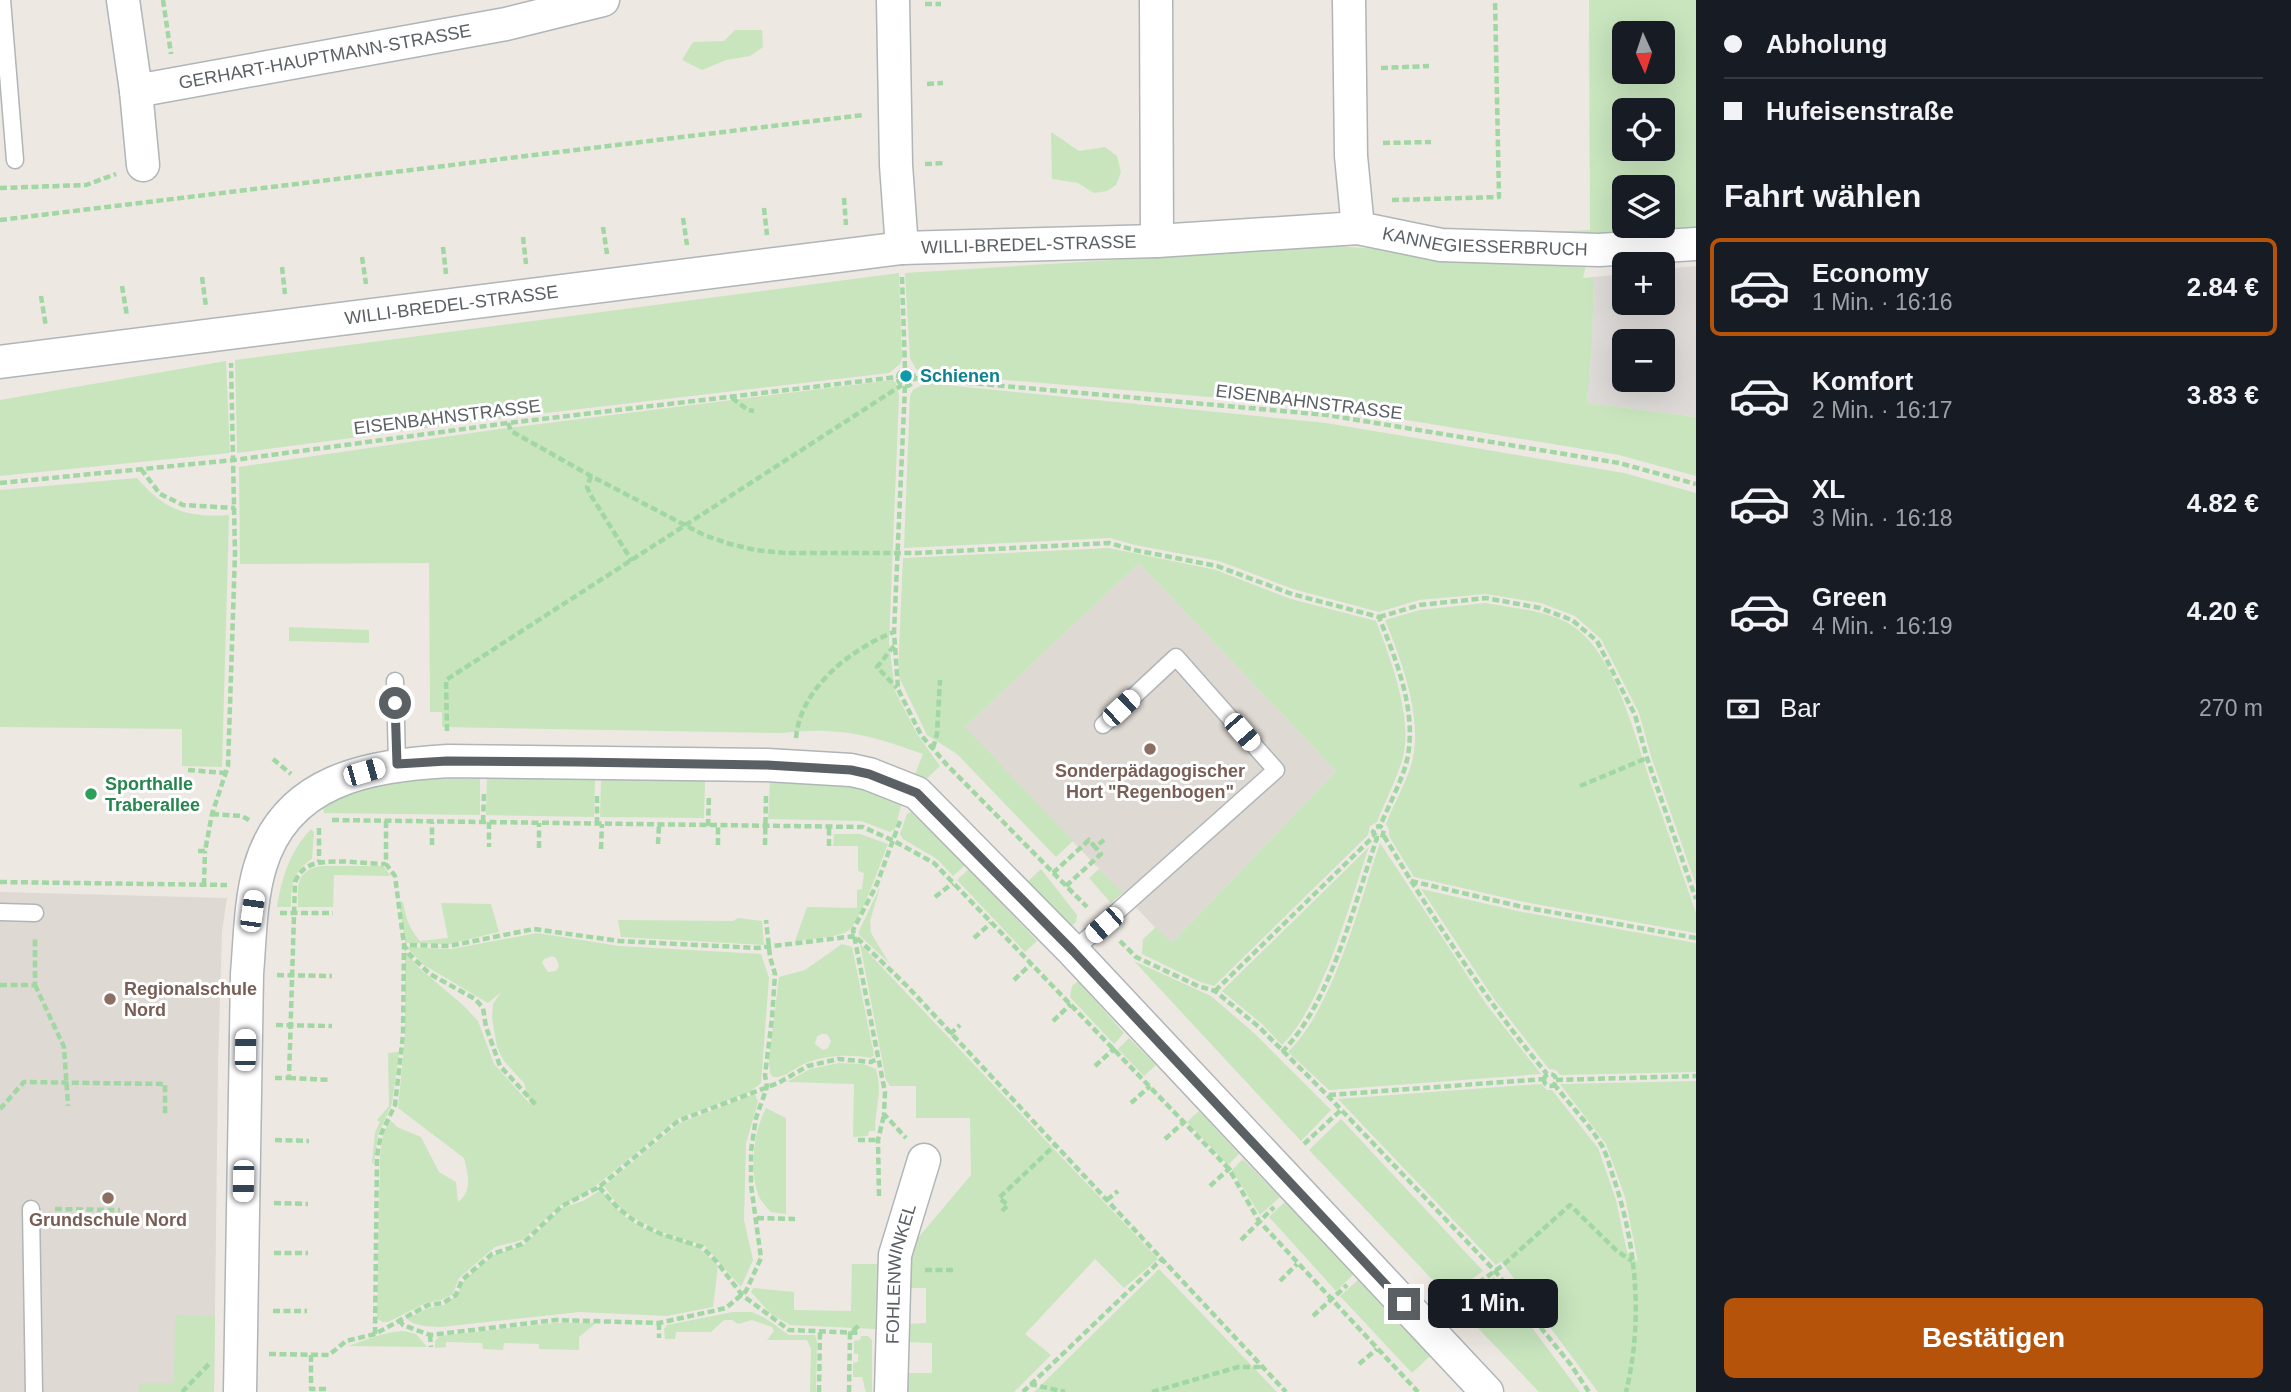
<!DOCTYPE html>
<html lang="de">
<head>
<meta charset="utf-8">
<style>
  body { margin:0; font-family:Arial,sans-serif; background:#242831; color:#f1f3f6; height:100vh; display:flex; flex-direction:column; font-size:26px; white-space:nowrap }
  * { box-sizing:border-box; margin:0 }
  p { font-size:23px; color:#9ea1a6 }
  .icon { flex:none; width:38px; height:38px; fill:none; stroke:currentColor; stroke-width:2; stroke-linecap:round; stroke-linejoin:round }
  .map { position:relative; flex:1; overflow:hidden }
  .details { display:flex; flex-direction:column; background:#171b24; width:595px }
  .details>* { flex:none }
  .banner { display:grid; align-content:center; height:154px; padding:0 28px; background:#171b24 }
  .needle { width:46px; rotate:177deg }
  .controls { position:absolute; left:1612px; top:21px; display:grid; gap:14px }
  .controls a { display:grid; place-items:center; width:63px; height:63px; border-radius:10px; background:#171b24; box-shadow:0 7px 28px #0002; font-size:35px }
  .end { position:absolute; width:32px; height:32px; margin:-16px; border:9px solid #5a6063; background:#fff; box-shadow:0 0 0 4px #fff }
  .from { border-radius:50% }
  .bubble { position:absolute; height:49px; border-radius:10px; background:#171b24; box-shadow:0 7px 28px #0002; font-size:23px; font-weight:700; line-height:49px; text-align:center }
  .car { position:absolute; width:21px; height:42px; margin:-21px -10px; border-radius:9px; box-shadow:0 0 5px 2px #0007; background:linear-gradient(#fff 24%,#345 0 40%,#fff 0 76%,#345 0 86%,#fff 0) }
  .banner b { display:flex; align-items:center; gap:24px; height:66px; font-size:26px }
  .banner b+b { border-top:2px solid #363941 }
  .banner i { width:18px; height:18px; background:#f1f3f6 }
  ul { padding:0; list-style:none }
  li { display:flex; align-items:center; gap:21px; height:98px; margin:0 14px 10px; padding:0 14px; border:4px solid transparent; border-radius:10px }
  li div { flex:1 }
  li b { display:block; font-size:26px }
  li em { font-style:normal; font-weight:700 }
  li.active { border-color:#b45309 }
  li>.icon { width:63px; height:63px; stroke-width:1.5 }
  h2 { padding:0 28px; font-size:32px; line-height:84px }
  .pay { display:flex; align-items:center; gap:18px; height:77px; padding:0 28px; font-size:26px }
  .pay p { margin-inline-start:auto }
  .primary-button { display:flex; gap:14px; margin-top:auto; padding:14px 28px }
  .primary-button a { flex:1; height:80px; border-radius:10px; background:#b45309; color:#fff; font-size:28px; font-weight:700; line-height:80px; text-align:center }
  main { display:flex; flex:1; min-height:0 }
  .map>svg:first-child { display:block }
  .industrial { fill:#dedad7; fill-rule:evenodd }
  .education { fill:#dfd9d3 }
  .green { fill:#c8e5be; fill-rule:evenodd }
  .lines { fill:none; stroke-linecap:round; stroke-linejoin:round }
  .service-casing { stroke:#b0b5b8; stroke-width:19 }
  .minor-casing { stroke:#b0b5b8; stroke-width:35 }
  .path { stroke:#a1d7a2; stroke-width:4.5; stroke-dasharray:7 3.5; stroke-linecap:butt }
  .service { stroke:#fff; stroke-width:16 }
  .minor { stroke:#fff; stroke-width:32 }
  .route { stroke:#5a6063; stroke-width:9 }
  .culture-dot { fill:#0f9aa8; stroke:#fff; stroke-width:2.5 }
  .education-dot { fill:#8d6e63; stroke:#fff; stroke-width:2.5 }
  .leisure-dot { fill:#2e9e5b; stroke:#fff; stroke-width:2.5 }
  .labels { text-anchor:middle; stroke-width:6; stroke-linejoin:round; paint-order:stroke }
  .street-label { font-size:18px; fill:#5a6063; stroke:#fff }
  .culture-label { font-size:18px; font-weight:bold; fill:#0d838f; stroke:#fff; text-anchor:start }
  .education-label { font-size:18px; font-weight:bold; fill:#785e54; stroke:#fff }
  .leisure-label { font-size:18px; font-weight:bold; fill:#27864d; stroke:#fff; text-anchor:start }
</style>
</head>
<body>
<main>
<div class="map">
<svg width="1696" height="1392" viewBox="0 0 1696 1392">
  <rect width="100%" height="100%" fill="#ede8e2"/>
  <path class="industrial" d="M1696,266V417L1587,403L1592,344L1594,277L1624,274V303H1662L1663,269ZM1624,341H1662V380H1624Z"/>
  <path class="education" d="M1139,563L1336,771L1171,944L964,728Z
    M0,892L227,898L222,931L218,1067L214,1392H0Z"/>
  <path class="green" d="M1589,0H1696V234L1445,237L1590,230ZM1624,33H1662V72H1624ZM1624,110H1662V149H1624ZM1624,187H1662V226H1624Z
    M735,30H762L763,47L750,56L726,60L702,70L682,60L693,42L724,41Z
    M1051,132L1079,151L1105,147L1117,156L1121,172L1116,185L1107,191L1094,193L1078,183L1052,179Z
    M1338,246L1586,265L1583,278L1594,277L1592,344L1587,403L1696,417V476L1619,455L1328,407L922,373L916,369L910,358L905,273Z
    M899,273L902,358L900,364L889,373L512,417L237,453L235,360Z
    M226,361L230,453L0,476V400Z
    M893,380L896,383L899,396L889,643L895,691L917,734L940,766L923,782L914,777L923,754C871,735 838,726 783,733L442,727V712H430L429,563L240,564L239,467L499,429Z
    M926,383L1326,423L1624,473L1696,493V885L1651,756L1639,713L1601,639L1575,616L1541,603L1486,594L1419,600L1379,612L1293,589L1219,561L1135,545L1110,538L904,548L910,396L913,390Z
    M137,478C164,510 187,518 229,515L222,767L182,766V729L0,727V490Z
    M1109,548L1216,570L1291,599L1376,621C1390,657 1413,717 1403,757C1397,779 1385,801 1377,822L1370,826L1368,835L1214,986L1200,982L1142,954L1143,939L1156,927L1172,943L1336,771L1139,563L965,727L1073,841L1056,857L957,754L927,735L898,675L903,558Z
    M1485,603C1513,608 1543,610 1568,623C1615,649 1636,740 1652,787C1667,829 1681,871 1696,913V933L1524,902L1414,877L1389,836V830L1386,824C1394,803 1408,780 1413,758C1422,715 1401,659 1385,620L1420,610Z
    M289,627L369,630V643L289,641Z
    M412,778L480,779V815L324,813L323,806L342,793Z
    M487,778L595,780L594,817L486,815Z
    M601,780L705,781L704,818L600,817Z
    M770,782L827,784L863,789L902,802L895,829L890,832L861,821L768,819Z
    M911,812L965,865L953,876L937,859L903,839L900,834L907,814Z
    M311,829L314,832L312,859C292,872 291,885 291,907H277C282,877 290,851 311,829Z
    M834,834H860L888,844C881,861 861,920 849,930C839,938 808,939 795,941L807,907L857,908V890L862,889L864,873L858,871V846H833Z
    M1380,843L1486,1004L1541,1074L1329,1090L1288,1052C1334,1007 1359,904 1380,843Z
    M1369,847C1349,904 1324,1003 1282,1045L1262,1024L1222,991Z
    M320,866H383L391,876L334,875L333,907H298C298,885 295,872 320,866Z
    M969,869L1037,941L1025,952L957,880Z
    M1041,869L1077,915L1076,922L1070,927L1024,885Z
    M1099,869L1123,893L1111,903L1089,878Z
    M880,887L870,921L871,933L889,963L859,935V931Z
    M1421,889L1522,912L1696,943V1072L1560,1075L1556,1070L1549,1069L1494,999Z
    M399,902H403C406,918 409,929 420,941L448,938L441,903L491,904L499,932L449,944L408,943L405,942Z
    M738,918L762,921L764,945L621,937L618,920L733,921Z
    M537,933L619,946L761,954L769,978L761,1083L748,1093L677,1119L598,1184L580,1197L561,1205L522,1240L495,1247L459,1278L453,1294L441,1300L426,1303L388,1322H382L377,1318L380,1156L383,1134L390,1120L397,1127L421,1137L439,1172L456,1182L458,1202C473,1191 468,1174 464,1158L398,1108L405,1036V951L419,968L463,1005L478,1021L494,1064L530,1104L524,1083L504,1061L497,1047L492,1018L493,1004L501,992L488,1003L424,965L406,947L451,949ZM552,956L556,958L559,966L556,971L548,972L542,963L544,959Z
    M842,944L852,947L874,1055L871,1058C849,1054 824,1055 804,1064C793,1069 785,1078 773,1077L770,1073L769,1060L779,977L805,970ZM822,1034H827L831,1041L828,1048L823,1050L815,1044L817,1036Z
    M860,944L1158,1259L1124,1288L1095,1259L1025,1334L1051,1355L1014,1392H904V1373H932V1343L905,1342V1324L926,1323V1288H906L907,1251L971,1175L970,1118H916V1086H890L886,1080Z
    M1134,961L1211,996L1254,1033L1331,1110L1301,1141Z
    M1078,981L1124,1033L1114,1044L1070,997L1072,986Z
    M1129,1038L1156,1065L1144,1076L1118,1049Z
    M399,1052L392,1104L378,1134L374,1164L372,1163L375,1132L380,1122L377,1120L389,1106L388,1053Z
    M839,1063L863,1064L876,1069C883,1095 875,1106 875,1131H869L868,1136L853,1137L854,1084L787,1082L810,1069Z
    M1696,1081V1392H1598L1501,1261L1496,1265L1338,1099L1541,1084L1547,1090H1552L1598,1148L1616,1200L1627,1252L1638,1262L1625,1197L1606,1144L1560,1084Z
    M755,1094L758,1102L746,1143L744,1220L753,1260L741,1287L705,1246L662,1232L638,1220L621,1209L604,1186L680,1123Z
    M766,1108L786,1118V1214L771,1212C766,1206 760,1201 758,1194C749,1170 754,1130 766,1108Z
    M1199,1111L1239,1154L1228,1165L1187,1122Z
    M1341,1119L1483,1271L1448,1296L1309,1150Z
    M1243,1159L1280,1197L1260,1215L1232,1170Z
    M601,1190C612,1203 621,1216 636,1224C655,1235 676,1236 693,1245C703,1250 710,1258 718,1266L713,1307L667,1316L579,1312L441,1327C430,1326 415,1327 407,1319L428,1308L444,1305L458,1294L465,1279L494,1255L524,1245L562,1208L583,1201Z
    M1285,1202L1354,1274L1336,1291L1269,1217Z
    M852,1264H877L875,1329L790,1325L771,1314L751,1292L753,1288L794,1292V1310L851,1311Z
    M1159,1269L1277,1392H1034Z
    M1494,1277L1580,1392H1539L1456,1305Z
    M1359,1279L1431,1355L1412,1373L1340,1296Z
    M733,1312H752L765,1318L789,1335H815L817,1342L816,1392H810L811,1349L807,1340H767L774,1331L772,1327L752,1320L738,1324L732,1320H724L711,1332H676L675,1339H665L664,1329L667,1325Z
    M175,1315L215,1316L214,1392H139V1383H174Z
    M555,1323H596L579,1337V1350L539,1349V1344L504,1343L503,1350L483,1349L482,1343L446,1342V1347L435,1348V1341L440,1336Z
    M403,1331L416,1334L427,1347L348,1346C366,1340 384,1332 403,1331Z
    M861,1336H868L872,1340V1392H866L862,1377H853V1363L858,1362V1354H854V1341L860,1340Z"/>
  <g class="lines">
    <defs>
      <path id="service" d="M2,0L15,160
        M395,681L397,764
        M0,912L35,913
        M1073,951L1276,770L1176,657L1103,725
        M31,1209L34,1392"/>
      <g id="minor">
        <path id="s1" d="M123,0L136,91L506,24L603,0"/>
        <path d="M893,0L896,165L902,248"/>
        <path d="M1156,0L1157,241"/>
        <path d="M1349,0L1351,156L1358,228"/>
        <path d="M136,91L143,165"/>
        <path id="s2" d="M0,362L902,248L1157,241L1358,228L1441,245L1599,250L1696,244"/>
        <path d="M240,1392L247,974C250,939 250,901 260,867C286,779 368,766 448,761L767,765L851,770L869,774L917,793L1073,951L1487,1392"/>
        <path id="s3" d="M891,1392L895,1255L924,1160"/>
      </g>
    </defs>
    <use href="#service" class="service-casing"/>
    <use href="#minor" class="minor-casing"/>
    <path class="path" d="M163,0L171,54
      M925,4H941
      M1381,68L1429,66
      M927,84L943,83
      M1383,143L1431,142
      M925,164L945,163
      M0,188L86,185L116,174
      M844,198L846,225
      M1392,200L1499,197L1495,0
      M764,208L767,235
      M683,218L687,245
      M0,220L863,115
      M603,227L607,254
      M523,237L526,264
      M443,247L446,274
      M362,257L366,284
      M282,267L285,294
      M202,277L206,307
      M902,277L905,369
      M122,286L127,316
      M41,296L46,327
      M898 378a8 8 0 1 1 16 0a8 8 0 1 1-16 0Z
      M914,378L1327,415L1619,463L1696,484
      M905,386L894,632L898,689L921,735L947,765L1087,907
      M732,398L748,410L754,411
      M508,423L511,431L591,476L704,535L730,544L755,550L785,553H917L1109,543L1134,550L1217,566L1292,594L1379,617C1396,660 1416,708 1408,755C1405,775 1388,807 1380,826
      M141,469L160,494L183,505L235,508
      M591,476L587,487L590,494L632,561
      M0,483L234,460L508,423L897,377
      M1379,617L1420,605L1486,598L1540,608L1572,620L1597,641L1635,715L1647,758L1696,899
      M894,646L877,667L897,688
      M447,731L446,680L902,385
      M796,738C800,688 851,649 894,632
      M933,748L937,734L940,680
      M273,759L291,774
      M188,770L225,773
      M1580,786L1647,758
      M212,814L242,816L249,820
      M332,820L863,827L894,841L934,863L1229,1169L1259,1221L1418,1392
      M386,821V864L395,876L404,945L409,954L430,974L475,999L483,1008L486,1027L500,1066L537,1106
      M900,821L877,884L853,930L885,1092L884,1114L906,1138
      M483,822L484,792
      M489,822V847
      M597,824V793
      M708,826L709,795
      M319,828V862
      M1384,836C1433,918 1486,1001 1547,1074
      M658,844L659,825
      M432,845V822
      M718,845V826
      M765,845L766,794
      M829,846V827
      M539,848V823
      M601,849L602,824
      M198,851H205L212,814L228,766L235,553L231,363
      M1053,873L1089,840L1095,847L1104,840
      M1411,881L1523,907L1696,938
      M0,882L227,885
      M204,885L205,851
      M1066,886L1101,854L1095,847
      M935,897L953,883
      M280,913H333
      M974,938L991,923
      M1120,941L1136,957L1198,986L1215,991L1259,1027L1327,1095L1495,1271L1571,1365L1589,1392
      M277,975L332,976
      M1014,980L1031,964
      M0,985H35V936
      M35,985L64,1047L68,1106
      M1215,991L1374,836
      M1053,1021L1071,1004
      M276,1025L332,1026
      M950,1034L960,1025
      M1282,1052C1331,1003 1354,904 1377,838H1382L1384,830L1380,826L1376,827L1373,832L1377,838
      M1095,1066L1115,1048
      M1544 1080a6 6 0 1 1 12 0a6 6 0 1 1-12 0Z
      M275,1078H289L295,882C298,875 302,869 309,866C325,857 367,864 386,864
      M289,1078L331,1080
      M1556,1080L1696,1076
      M1554,1084C1569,1104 1588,1123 1601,1144C1607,1154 1610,1168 1614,1179C1637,1248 1643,1322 1626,1392
      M1329,1095L1544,1079
      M1131,1103L1150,1086
      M0,1109L24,1082L165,1084V1116
      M1165,1139L1184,1122
      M275,1140L309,1141
      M858,1140H878
      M1304,1144L1341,1110
      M1210,1186L1231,1167
      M599,1187L619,1209L636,1222L661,1234L702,1247L716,1261L742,1295L789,1330L861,1333
      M879,1196L878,1140L884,1115
      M1107,1200L1118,1191
      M274,1203L308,1204
      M55,1209L120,1210
      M1002,1211L1008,1205L999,1198L1055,1145
      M757,1218L795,1219
      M1241,1240L1274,1207
      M274,1253H308
      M925,1270H956
      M1280,1281L1297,1264
      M1453,1301L1502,1266L1570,1205L1617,1251L1632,1261
      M273,1311H307
      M1313,1316L1347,1285
      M399,1320L403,1325L430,1335L556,1320L659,1323L726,1308L746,1291L761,1258L751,1185V1151L756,1118L767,1087L765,1075L772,1018L775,974L770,957L766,920
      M659,1323V1338
      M375,1334L377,1156L381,1134L395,1105L403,1035L404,945L449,946L534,929L619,941L757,948L855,936L907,986L1286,1392
      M430,1335L431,1347
      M269,1354L329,1355L346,1341L375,1334L428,1305L443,1303L456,1295L462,1280L492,1254L522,1244L562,1206L599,1187L678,1121L778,1083L808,1066L838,1059L871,1062L877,1059
      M311,1355V1389H326V1392
      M1359,1364L1377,1349
      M1030,1384L1065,1392
      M182,1392L210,1363
      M819,1392L820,1332
      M849,1392L850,1333L861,1324
      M1023,1392L1163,1258
      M1152,1392L1238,1367H1262"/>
    <use href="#service" class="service"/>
    <use href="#minor" class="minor"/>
  </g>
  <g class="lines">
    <path class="route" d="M395,703L397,764L447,761L575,762L767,765L851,770L869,774L917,793L1073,951L1404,1304"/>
  </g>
  <circle class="culture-dot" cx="906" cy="376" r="7"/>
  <g class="education-dot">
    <circle cx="1150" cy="749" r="7"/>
    <circle cx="110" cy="999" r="7"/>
    <circle cx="108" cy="1198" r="7"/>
  </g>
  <circle class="leisure-dot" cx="91" cy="794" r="7"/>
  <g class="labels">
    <g class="street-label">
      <text dy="6" stroke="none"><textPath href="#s1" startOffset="284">GERHART-HAUPTMANN-STRASSE</textPath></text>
      <text dy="6" stroke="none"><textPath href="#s2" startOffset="1494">KANNEGIESSERBRUCH</textPath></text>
      <text dy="6" stroke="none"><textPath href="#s2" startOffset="1036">WILLI-BREDEL-STRASSE</textPath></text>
      <text dy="6" stroke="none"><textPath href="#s2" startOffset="455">WILLI-BREDEL-STRASSE</textPath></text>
      <text transform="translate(1309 402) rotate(7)" y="6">EISENBAHNSTRASSE</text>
      <text transform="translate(447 417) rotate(-7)" y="6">EISENBAHNSTRASSE</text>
      <text dy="6" stroke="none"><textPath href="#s3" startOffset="119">FOHLENWINKEL</textPath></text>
    </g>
    <g class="culture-label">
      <text x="920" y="382">Schienen</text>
    </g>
    <g class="education-label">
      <text x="1150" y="777">Sonderpädagogischer<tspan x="1150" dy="21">Hort "Regenbogen"</tspan></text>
      <text x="124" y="995" text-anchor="start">Regionalschule<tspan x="124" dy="21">Nord</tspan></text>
      <text x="108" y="1226">Grundschule Nord</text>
    </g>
    <g class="leisure-label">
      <text x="105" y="790">Sporthalle<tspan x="105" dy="21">Traberallee</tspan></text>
    </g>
  </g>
</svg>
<div class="controls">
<a><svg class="needle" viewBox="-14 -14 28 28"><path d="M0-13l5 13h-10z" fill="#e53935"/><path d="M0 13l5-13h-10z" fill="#9ea1a6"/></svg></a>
<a><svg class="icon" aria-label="locate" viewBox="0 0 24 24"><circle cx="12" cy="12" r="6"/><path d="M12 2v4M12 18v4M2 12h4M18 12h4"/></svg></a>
<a><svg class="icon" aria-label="layers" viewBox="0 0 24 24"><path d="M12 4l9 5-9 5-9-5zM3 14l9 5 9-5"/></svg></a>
<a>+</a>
<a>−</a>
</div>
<i class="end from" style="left:395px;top:703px"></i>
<i class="end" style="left:1404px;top:1304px"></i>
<div class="bubble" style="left:1428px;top:1279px;width:130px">1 Min.</div>
<i class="car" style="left:1121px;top:708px;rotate:47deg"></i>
<i class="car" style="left:1242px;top:732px;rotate:139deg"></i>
<i class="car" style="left:364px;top:772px;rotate:74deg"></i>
<i class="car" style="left:252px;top:911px;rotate:8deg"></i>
<i class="car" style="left:1104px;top:925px;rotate:229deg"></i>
<i class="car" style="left:245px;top:1050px;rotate:1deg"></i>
<i class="car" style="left:243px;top:1181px;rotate:181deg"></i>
</div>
<section class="details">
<div class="banner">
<b><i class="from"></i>Abholung</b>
<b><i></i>Hufeisenstraße</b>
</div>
<h2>Fahrt wählen</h2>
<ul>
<li class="active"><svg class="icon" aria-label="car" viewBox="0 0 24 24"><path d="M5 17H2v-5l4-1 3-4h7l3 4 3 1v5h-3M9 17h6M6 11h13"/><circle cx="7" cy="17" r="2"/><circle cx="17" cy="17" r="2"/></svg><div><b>Economy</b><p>1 Min. · 16:16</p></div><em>2.84 €</em></li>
<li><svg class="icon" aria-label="car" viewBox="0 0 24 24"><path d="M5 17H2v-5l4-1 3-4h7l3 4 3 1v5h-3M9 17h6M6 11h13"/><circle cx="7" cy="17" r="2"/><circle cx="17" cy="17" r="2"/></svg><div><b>Komfort</b><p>2 Min. · 16:17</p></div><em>3.83 €</em></li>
<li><svg class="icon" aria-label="car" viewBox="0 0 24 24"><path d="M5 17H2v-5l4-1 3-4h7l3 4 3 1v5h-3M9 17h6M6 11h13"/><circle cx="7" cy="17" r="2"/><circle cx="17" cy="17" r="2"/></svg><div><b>XL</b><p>3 Min. · 16:18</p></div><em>4.82 €</em></li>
<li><svg class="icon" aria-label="car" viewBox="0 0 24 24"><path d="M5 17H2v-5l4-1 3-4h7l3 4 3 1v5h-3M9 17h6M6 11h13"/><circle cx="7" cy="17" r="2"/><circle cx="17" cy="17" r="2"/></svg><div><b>Green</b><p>4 Min. · 16:19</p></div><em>4.20 €</em></li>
</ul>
<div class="pay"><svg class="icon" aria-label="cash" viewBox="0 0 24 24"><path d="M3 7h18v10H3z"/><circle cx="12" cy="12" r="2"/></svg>Bar<p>270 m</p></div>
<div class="primary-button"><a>Bestätigen</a></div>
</section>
</main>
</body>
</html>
